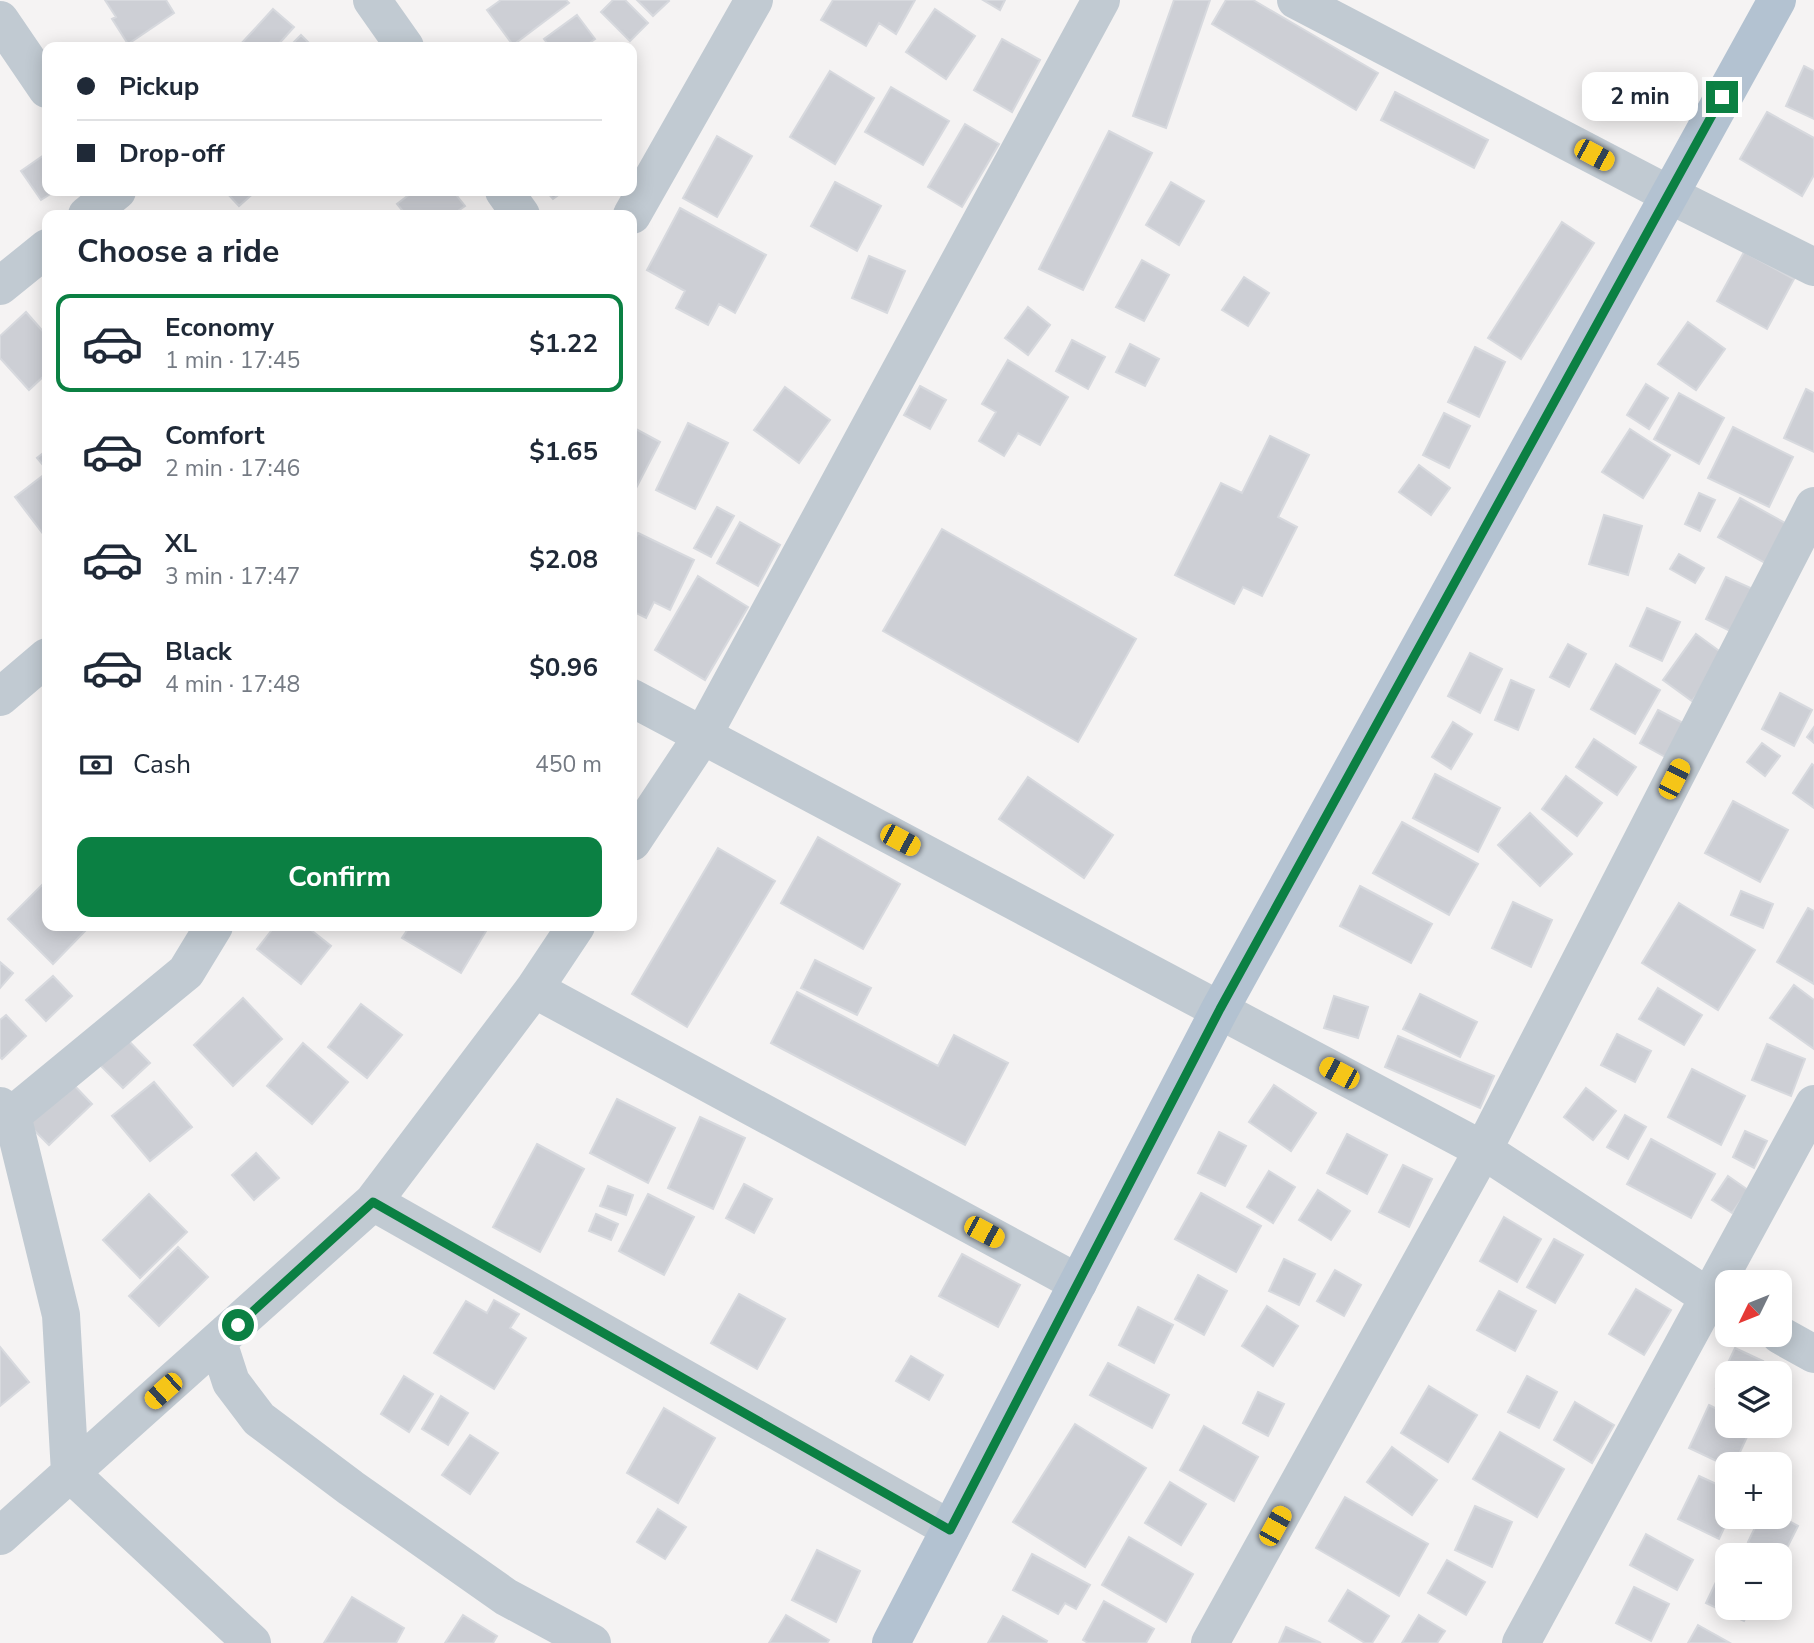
<!DOCTYPE html>
<html lang="en">
<head>
<meta charset="utf-8">
<style>
  body { margin:0; font-family:"Nunito Sans",sans-serif; background:#f6f6f7; color:#1f2937; height:100vh; display:flex; flex-direction:column; font-size:26px; white-space:nowrap }
  * { box-sizing:border-box; margin:0 }
  p { font-size:23px; color:#747a83 }
  .icon { flex:none; width:38px; height:38px; fill:none; stroke:currentColor; stroke-width:2; stroke-linecap:round; stroke-linejoin:round }
  .map { position:relative; flex:1; overflow:hidden }
  .side { position:absolute; left:42px; top:210px; width:595px; height:721px; display:flex; flex-direction:column; background:#fff; border-radius:14px; box-shadow:0 4px 18px #0003 }
  .side>* { flex:none }
  .top-card { position:absolute; left:42px; top:42px; width:595px; height:154px; border-radius:14px; box-shadow:0 4px 18px #0003; display:grid; align-content:center; height:154px; padding:0 35px; background:#fff }
  .needle { width:46px; rotate:227deg }
  .fabs { position:absolute; left:1715px; top:1270px; display:grid; gap:14px }
  .fabs a { display:grid; place-items:center; width:77px; height:77px; border-radius:14px; background:#fff; box-shadow:0 4px 18px #0003; font-size:35px }
  .end { position:absolute; width:32px; height:32px; margin:-16px; border:9px solid #0b8043; background:#fff; box-shadow:0 0 0 4px #fff }
  .from { border-radius:50% }
  .bubble { position:absolute; height:49px; border-radius:14px; background:#fff; box-shadow:0 4px 18px #0003; font-size:23px; font-weight:700; line-height:49px; text-align:center }
  .car { position:absolute; width:21px; height:42px; margin:-21px -10px; border-radius:9px; box-shadow:0 0 5px 2px #0007; background:linear-gradient(#f5c518 24%,#345 0 40%,#f5c518 0 76%,#345 0 86%,#f5c518 0) }
  .top-card b { display:flex; align-items:center; gap:24px; height:66px; font-size:26px }
  .top-card b+b { border-top:2px solid #e0e1e3 }
  .top-card i { width:18px; height:18px; background:#1f2937 }
  ul { padding:0; list-style:none }
  li { display:flex; align-items:center; gap:21px; height:98px; margin:0 14px 10px; padding:0 21px; border:4px solid transparent; border-radius:14px }
  li div { flex:1 }
  li b { display:block; font-size:26px }
  li em { font-style:normal; font-weight:700 }
  li.active { border-color:#0b8043 }
  li>.icon { width:63px; height:63px; stroke-width:1.5 }
  h2 { padding:0 35px; font-size:32px; line-height:84px }
  .pay { display:flex; align-items:center; gap:18px; height:77px; padding:0 35px; font-size:26px }
  .pay p { margin-inline-start:auto }
  .primary-button { display:flex; gap:14px; margin-top:auto; padding:14px 35px }
  .primary-button a { flex:1; height:80px; border-radius:14px; background:#0b8043; color:#fff; font-size:28px; font-weight:700; line-height:80px; text-align:center }
  .map>svg:first-child { display:block }
  .building { fill:#cdcfd5; stroke:#d7d9de; stroke-width:2 }
  .lines { fill:none; stroke-linecap:round; stroke-linejoin:round }
  .minor { stroke:#c1cad2; stroke-width:38 }
  .major { stroke:#b3c2d1; stroke-width:38 }
  .route { stroke:#0b8043; stroke-width:9 }
</style>
</head>
<body>
<div class="map">
<svg width="1814" height="1643" viewBox="0 0 1814 1643">
  <rect width="100%" height="100%" fill="#f5f3f3"/>
  <path class="building" d="M105,0H166L174,13L128,44L112,19L116,17Z
    M501,0H566L569,3L513,45L487,10Z
    M613,0H625L648,23L630,41L601,12Z
    M637,0H668L669,1L653,16Z
    M833,0H915L896,34L879,23L866,46L821,20Z
    M983,0H1005L1000,10Z
    M1174,0H1210L1166,128L1133,116Z
    M1226,0H1253L1378,73L1356,110L1212,24Z
    M273,9L294,27L276,47H238Z
    M935,9L975,36L946,79L906,52Z
    M577,15L595,39L584,47H550L544,39Z
    M301,35L313,47H289Z
    M1002,39L1040,60L1012,112L974,90Z
    M1804,66L1814,71V119L1786,106Z
    M830,71L874,98L835,164L790,137Z
    M891,87L949,121L923,165L865,132Z
    M1395,92L1488,140L1474,168L1381,120Z
    M1767,112L1814,138V175L1802,196L1740,159Z
    M965,124L999,144L962,207L928,187Z
    M1109,131L1152,153L1083,290L1039,269Z
    M717,136L752,156L717,217L683,198Z
    M47,153V191H55L41,200L21,171Z
    M835,182L881,206L857,251L811,226Z
    M1171,182L1204,201L1179,245L1146,225Z
    M225,191H256L239,206Z
    M414,191H453L465,206L452,215H406L397,204Z
    M546,191H564L553,199Z
    M680,208L766,255L735,313L719,304L708,325L676,308L685,291L647,270Z
    M1562,222L1594,243L1521,359L1488,338Z
    M1744,252L1794,279L1767,329L1717,301Z
    M869,256L905,271L887,313L852,298Z
    M1142,260L1169,275L1144,321L1116,307Z
    M1244,277L1269,293L1248,326L1222,310Z
    M1028,307L1050,325L1028,355L1005,338Z
    M26,312L47,336V373L29,390L0,358V336Z
    M1688,322L1725,349L1696,390L1658,364Z
    M1072,340L1105,357L1088,389L1056,371Z
    M1130,344L1159,359L1145,386L1116,372Z
    M1475,347L1505,362L1479,417L1448,402Z
    M1008,360L1068,397L1040,445L1018,433L1004,456L979,441L996,412L982,404Z
    M1646,384L1668,398L1649,429L1627,415Z
    M920,386L946,400L930,429L904,415Z
    M785,387L830,420L799,463L754,430Z
    M1806,389L1814,393V452L1784,438Z
    M1679,393L1724,418L1699,464L1654,439Z
    M1444,413L1470,426L1449,468L1423,455Z
    M688,423L728,443L695,509L656,490Z
    M632,427L660,442L633,494H632Z
    M1733,427L1793,457L1769,507L1708,478Z
    M1630,429L1670,455L1643,498L1602,472Z
    M1270,436L1309,455L1278,517L1297,527L1262,596L1243,587L1234,604L1175,575L1221,483L1242,493Z
    M47,450V470L37,458Z
    M1419,465L1450,488L1431,515L1399,492Z
    M45,474L47,477V539L15,497Z
    M1699,493L1715,500L1700,531L1685,524Z
    M1740,498L1787,524L1765,563L1718,537Z
    M717,507L734,516L711,557L694,548Z
    M1604,515L1642,526L1628,575L1589,564Z
    M740,522L780,545L758,586L717,563Z
    M942,529L1136,639L1078,742L883,631Z
    M638,533L694,560L670,610L654,602L646,618L632,611V546Z
    M1679,554L1704,568L1695,583L1670,569Z
    M698,576L748,607L705,680L655,650Z
    M1726,577L1755,590L1734,633L1706,619Z
    M1647,608L1680,622L1662,661L1630,646Z
    M1696,634L1726,656L1692,701L1663,680Z
    M1568,644L1586,654L1569,687L1550,677Z
    M1470,653L1502,669L1480,713L1448,696Z
    M1616,664L1660,690L1635,734L1591,709Z
    M1511,680L1534,690L1518,730L1495,720Z
    M1780,693L1812,710L1794,746L1762,729Z
    M1658,710L1685,724L1667,758L1640,743Z
    M1453,722L1472,734L1451,769L1432,757Z
    M1814,727V743L1807,737Z
    M1594,739L1636,767L1617,795L1576,767Z
    M1762,743L1780,756L1765,776L1747,762Z
    M1812,764L1814,766V808L1793,793Z
    M1435,774L1500,808L1478,852L1413,818Z
    M1566,776L1602,803L1577,836L1542,809Z
    M1028,777L1113,835L1084,878L999,819Z
    M1733,801L1788,830L1760,882L1705,853Z
    M1530,813L1572,854L1540,886L1498,845Z
    M1402,822L1478,864L1449,915L1373,873Z
    M818,837L900,884L863,949L781,903Z
    M718,848L775,881L687,1027L632,994Z
    M42,885L47,891V926H82L86,930L53,964L8,919Z
    M1360,886L1432,924L1411,963L1340,926Z
    M1741,891L1773,904L1763,928L1731,915Z
    M1513,902L1552,920L1531,967L1492,948Z
    M1679,903L1755,950L1718,1010L1642,963Z
    M1808,908L1814,911V984L1777,962Z
    M275,926H306L331,946L301,984L257,949Z
    M410,926H489L461,973L402,938Z
    M815,960L871,988L857,1015L801,988Z
    M0,962L13,973L0,988Z
    M53,976L72,996L46,1021L26,1000Z
    M1794,985L1814,1000V1049L1770,1018Z
    M1658,988L1702,1015L1684,1045L1639,1019Z
    M797,992L938,1066L954,1035L1008,1063L965,1145L771,1043Z
    M1420,994L1477,1022L1460,1057L1403,1029Z
    M1334,996L1368,1007L1358,1038L1324,1028Z
    M243,998L282,1039L233,1086L194,1045Z
    M361,1004L402,1035L367,1078L328,1047Z
    M6,1015L26,1036L2,1059L0,1057V1020Z
    M1617,1034L1651,1051L1635,1082L1601,1065Z
    M124,1036L150,1063L123,1088L97,1062Z
    M1398,1036L1494,1076L1480,1108L1385,1067Z
    M303,1043L348,1082L312,1124L267,1086Z
    M1767,1044L1805,1059L1791,1096L1752,1080Z
    M1692,1069L1745,1096L1721,1145L1668,1117Z
    M71,1082L92,1104L49,1145L28,1124Z
    M154,1082L192,1127L150,1161L112,1116Z
    M1274,1085L1316,1113L1291,1151L1249,1122Z
    M1586,1088L1616,1111L1593,1140L1564,1117Z
    M617,1099L675,1128L648,1183L590,1153Z
    M1625,1115L1646,1127L1628,1159L1607,1147Z
    M700,1117L745,1138L713,1209L668,1188Z
    M1745,1131L1767,1141L1754,1168L1733,1157Z
    M1219,1132L1246,1146L1225,1186L1198,1173Z
    M1347,1134L1387,1155L1367,1194L1327,1173Z
    M1651,1139L1715,1174L1691,1218L1627,1184Z
    M537,1144L584,1169L540,1252L493,1227Z
    M256,1153L279,1178L254,1200L232,1175Z
    M1403,1165L1432,1179L1409,1227L1379,1212Z
    M1269,1171L1295,1187L1273,1223L1247,1207Z
    M1728,1176L1748,1190L1732,1213L1712,1200Z
    M744,1184L772,1199L754,1233L726,1218Z
    M608,1186L633,1195L626,1215L600,1206Z
    M1318,1190L1350,1211L1331,1240L1299,1220Z
    M1201,1193L1261,1226L1236,1272L1175,1239Z
    M149,1194L187,1232L140,1278L103,1240Z
    M648,1194L694,1217L664,1275L619,1251Z
    M596,1214L618,1224L611,1240L589,1231Z
    M1504,1217L1541,1239L1517,1282L1480,1261Z
    M1554,1239L1583,1255L1555,1303L1527,1287Z
    M178,1247L208,1277L159,1326L129,1296Z
    M962,1254L1020,1285L998,1327L939,1296Z
    M1284,1259L1315,1274L1299,1305L1269,1291Z
    M1335,1270L1361,1285L1344,1316L1317,1301Z
    M1198,1275L1227,1291L1204,1335L1175,1319Z
    M1636,1289L1671,1310L1644,1355L1609,1334Z
    M1499,1291L1536,1311L1515,1351L1477,1330Z
    M739,1294L785,1319L757,1369L711,1343Z
    M494,1300L519,1314L510,1328L526,1338L494,1389L434,1353L466,1301L487,1313Z
    M1267,1306L1298,1326L1273,1366L1242,1346Z
    M1138,1307L1173,1325L1154,1363L1119,1345Z
    M0,1347L29,1382L0,1406Z
    M1735,1348L1763,1361L1757,1374H1727V1393L1716,1388Z
    M911,1356L943,1375L929,1400L896,1381Z
    M1108,1363L1169,1395L1152,1428L1090,1395Z
    M404,1376L433,1394L409,1432L381,1414Z
    M1527,1376L1557,1392L1539,1428L1508,1412Z
    M1429,1386L1477,1415L1448,1462L1401,1433Z
    M1258,1392L1284,1404L1268,1436L1243,1423Z
    M441,1396L468,1413L448,1445L422,1429Z
    M1575,1402L1614,1425L1592,1463L1554,1440Z
    M1709,1405L1727,1414V1426H1752L1734,1465L1727,1466L1689,1448Z
    M664,1408L715,1438L678,1503L627,1473Z
    M1075,1424L1146,1468L1085,1567L1013,1522Z
    M1204,1426L1258,1457L1234,1501L1180,1470Z
    M1500,1432L1564,1469L1537,1517L1473,1479Z
    M470,1435L498,1453L470,1494L442,1475Z
    M1392,1447L1437,1480L1412,1515L1367,1482Z
    M1699,1476L1727,1489V1517H1729L1719,1539L1678,1519Z
    M1170,1482L1206,1504L1181,1545L1145,1523Z
    M1345,1497L1428,1544L1399,1596L1316,1548Z
    M1475,1506L1512,1522L1492,1567L1455,1550Z
    M658,1509L686,1527L665,1559L637,1542Z
    M1780,1516L1798,1526L1781,1560L1780,1556H1773L1748,1542L1760,1517Z
    M1646,1534L1693,1560L1677,1590L1630,1565Z
    M1129,1537L1193,1574L1166,1622L1102,1585Z
    M817,1550L860,1571L836,1622L792,1600Z
    M1032,1554L1090,1585L1076,1609L1065,1603L1058,1614L1013,1590Z
    M1447,1560L1485,1582L1466,1615L1428,1593Z
    M1726,1561L1727,1562V1608H1750L1744,1621L1706,1603Z
    M1634,1587L1669,1604L1651,1641L1616,1623Z
    M1348,1590L1389,1616L1372,1643H1365L1329,1621Z
    M352,1597L404,1628L396,1643H324Z
    M1104,1601L1154,1629L1146,1643H1088L1083,1640Z
    M463,1615L497,1636L493,1643H445Z
    M786,1615L829,1640L827,1643H769Z
    M1419,1615L1445,1631L1437,1643H1402Z
    M1003,1616L1047,1641L1046,1643H988Z
    M1698,1625L1730,1643H1688Z
    M1286,1627L1321,1643H1279Z"/>
  <g class="lines">
    <path class="minor" d="M372,0L405,47
      M1296,0L1668,194L1814,267
      M0,20L47,89
      M504,191L521,215
      M87,215L117,191
      M632,215L754,0
      M0,286L47,248
      M0,697L47,657
      M632,698L1483,1150L1710,1298L1727,1307
      M632,842L703,735L1101,0
      M534,989L1078,1283
      M0,1106L12,1115L61,1315L70,1473L252,1643
      M0,1125L186,972L214,926
      M373,1202L950,1529
      M1780,1335L1814,1354
      M218,1342L231,1382L259,1419L351,1488L506,1597L592,1643
      M0,1536L373,1202L534,989L576,926
      M1210,1643L1483,1150L1814,506
      M1521,1643L1814,1104"/>
    <path class="major" d="M891,1643L1220,1009L1777,0"/>
  </g>
  <g class="lines">
    <path class="route" d="M238,1325L373,1202L950,1530L1220,1009L1722,97"/>
  </g>
</svg>
<div class="fabs">
<a><svg class="needle" viewBox="-14 -14 28 28"><path d="M0-13l5 13h-10z" fill="#e53935"/><path d="M0 13l5-13h-10z" fill="#747a83"/></svg></a>
<a><svg class="icon" aria-label="layers" viewBox="0 0 24 24"><path d="M12 4l9 5-9 5-9-5zM3 14l9 5 9-5"/></svg></a>
<a>+</a>
<a>−</a>
</div>
<i class="end from" style="left:238px;top:1325px"></i>
<i class="end" style="left:1722px;top:97px"></i>
<div class="bubble" style="left:1582px;top:72px;width:116px">2 min</div>
<i class="car" style="left:1594px;top:155px;rotate:118deg"></i>
<i class="car" style="left:1674px;top:779px;rotate:27deg"></i>
<i class="car" style="left:900px;top:840px;rotate:118deg"></i>
<i class="car" style="left:1339px;top:1073px;rotate:298deg"></i>
<i class="car" style="left:984px;top:1232px;rotate:118deg"></i>
<i class="car" style="left:163px;top:1391px;rotate:228deg"></i>
<i class="car" style="left:1275px;top:1526px;rotate:29deg"></i>
<div class="top-card">
<b><i class="from"></i>Pickup</b>
<b><i></i>Drop-off</b>
</div>
<section class="side">
<h2>Choose a ride</h2>
<ul>
<li class="active"><svg class="icon" aria-label="car" viewBox="0 0 24 24"><path d="M5 17H2v-5l4-1 3-4h7l3 4 3 1v5h-3M9 17h6M6 11h13"/><circle cx="7" cy="17" r="2"/><circle cx="17" cy="17" r="2"/></svg><div><b>Economy</b><p>1 min · 17:45</p></div><em>$1.22</em></li>
<li><svg class="icon" aria-label="car" viewBox="0 0 24 24"><path d="M5 17H2v-5l4-1 3-4h7l3 4 3 1v5h-3M9 17h6M6 11h13"/><circle cx="7" cy="17" r="2"/><circle cx="17" cy="17" r="2"/></svg><div><b>Comfort</b><p>2 min · 17:46</p></div><em>$1.65</em></li>
<li><svg class="icon" aria-label="car" viewBox="0 0 24 24"><path d="M5 17H2v-5l4-1 3-4h7l3 4 3 1v5h-3M9 17h6M6 11h13"/><circle cx="7" cy="17" r="2"/><circle cx="17" cy="17" r="2"/></svg><div><b>XL</b><p>3 min · 17:47</p></div><em>$2.08</em></li>
<li><svg class="icon" aria-label="car" viewBox="0 0 24 24"><path d="M5 17H2v-5l4-1 3-4h7l3 4 3 1v5h-3M9 17h6M6 11h13"/><circle cx="7" cy="17" r="2"/><circle cx="17" cy="17" r="2"/></svg><div><b>Black</b><p>4 min · 17:48</p></div><em>$0.96</em></li>
</ul>
<div class="pay"><svg class="icon" aria-label="cash" viewBox="0 0 24 24"><path d="M3 7h18v10H3z"/><circle cx="12" cy="12" r="2"/></svg>Cash<p>450 m</p></div>
<div class="primary-button"><a>Confirm</a></div>
</section>
</div>
</body>
</html>
